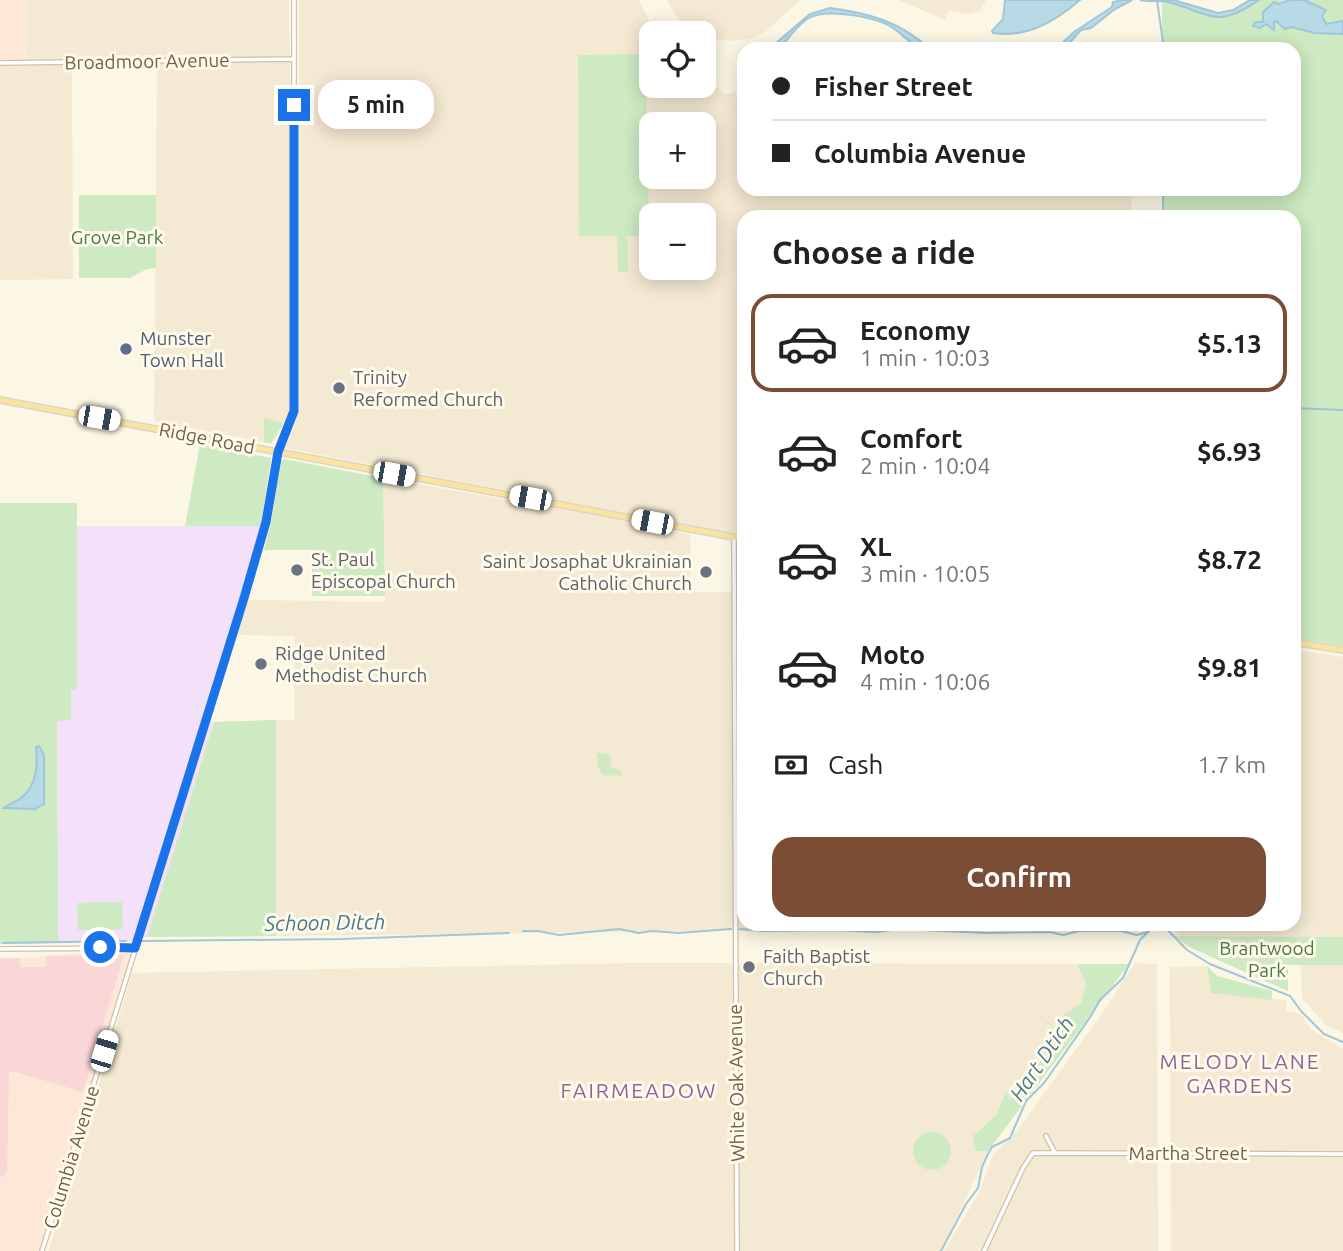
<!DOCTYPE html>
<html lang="en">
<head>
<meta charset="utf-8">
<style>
  body { margin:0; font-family:Ubuntu,sans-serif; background:#f6f6f6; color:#222; height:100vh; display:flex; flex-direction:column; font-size:26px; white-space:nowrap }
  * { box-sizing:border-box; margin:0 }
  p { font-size:23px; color:#767676 }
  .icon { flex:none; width:38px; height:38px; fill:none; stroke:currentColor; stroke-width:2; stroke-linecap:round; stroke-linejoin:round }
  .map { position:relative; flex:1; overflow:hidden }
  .side { position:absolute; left:737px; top:210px; width:564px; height:721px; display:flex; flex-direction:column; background:#fff; border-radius:21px; box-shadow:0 4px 18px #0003 }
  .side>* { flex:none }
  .top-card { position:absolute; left:737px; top:42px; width:564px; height:154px; border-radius:21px; box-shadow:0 4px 18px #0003; display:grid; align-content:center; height:154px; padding:0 35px; background:#fff }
  .controls { position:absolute; left:639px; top:21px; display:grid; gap:14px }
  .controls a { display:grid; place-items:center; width:77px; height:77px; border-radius:14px; background:#fff; box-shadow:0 4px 18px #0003; font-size:35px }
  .end { position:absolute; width:32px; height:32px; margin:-16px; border:9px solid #1a73e8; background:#fff; box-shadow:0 0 0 4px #fff }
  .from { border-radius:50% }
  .bubble { position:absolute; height:49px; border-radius:21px; background:#fff; box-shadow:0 4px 18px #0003; font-size:23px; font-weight:600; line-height:49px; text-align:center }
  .car { position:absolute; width:21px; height:42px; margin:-21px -10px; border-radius:9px; box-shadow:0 0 5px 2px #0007; background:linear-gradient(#fff 24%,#345 0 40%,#fff 0 76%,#345 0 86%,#fff 0) }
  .top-card b { display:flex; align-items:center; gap:24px; height:66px; font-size:26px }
  .top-card b+b { border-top:2px solid #e0e0e0 }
  .top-card i { width:18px; height:18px; background:#222 }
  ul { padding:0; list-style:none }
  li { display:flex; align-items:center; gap:21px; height:98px; margin:0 14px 10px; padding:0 21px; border:4px solid transparent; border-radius:21px }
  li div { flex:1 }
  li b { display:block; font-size:26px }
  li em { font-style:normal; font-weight:600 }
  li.current { border-color:#7b4d34 }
  li>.icon { width:63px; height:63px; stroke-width:1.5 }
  h2 { padding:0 35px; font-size:32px; line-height:84px }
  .pay { display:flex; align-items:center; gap:18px; height:77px; padding:0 35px; font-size:26px }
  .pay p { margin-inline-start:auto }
  .button { display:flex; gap:14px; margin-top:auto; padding:14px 35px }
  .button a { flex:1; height:80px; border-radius:21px; background:#7b4d34; color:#fff; font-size:28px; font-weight:600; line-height:80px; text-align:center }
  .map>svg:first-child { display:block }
  .residential { fill:#f4e9d2; fill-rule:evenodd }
  .commercial { fill:#fde8d8 }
  .education { fill:#f3e1f9 }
  .medical { fill:#fad7d7 }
  .green { fill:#cdeac2 }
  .water { fill:#b8d9e6; stroke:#9fc7d8; stroke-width:2 }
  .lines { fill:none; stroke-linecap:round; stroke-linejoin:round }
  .stream { stroke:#9fc7d8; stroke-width:2 }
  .minor-casing { stroke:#d0c1ad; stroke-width:6 }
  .major-casing { stroke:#dbd5d0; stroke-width:8 }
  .minor { stroke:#fff; stroke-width:3.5 }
  .major { stroke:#fbe49c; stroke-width:5 }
  .route { stroke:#1a73e8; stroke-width:9 }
  .service-dot { fill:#5c6f8a; stroke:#fffaea; stroke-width:2.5 }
  .worship-dot { fill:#6b7280; stroke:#fffaea; stroke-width:2.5 }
  .labels { text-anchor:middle; stroke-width:6; stroke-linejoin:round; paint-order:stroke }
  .street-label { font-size:19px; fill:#755f49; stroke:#fffaea }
  .park-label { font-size:19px; fill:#4b7b42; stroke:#fffaea }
  .service-label { font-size:19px; fill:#4e5e75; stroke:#fffaea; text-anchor:start }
  .worship-label { font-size:19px; fill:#5b616d; stroke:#fffaea; text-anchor:start }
  .water-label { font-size:21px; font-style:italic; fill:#46798f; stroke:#fffaea }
  .neighbourhood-label { font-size:21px; letter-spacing:2px; fill:#8e6598; stroke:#fffaea }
</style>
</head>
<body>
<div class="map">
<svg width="1343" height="1251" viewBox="0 0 1343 1251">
  <rect width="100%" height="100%" fill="#fcf6e4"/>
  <path class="residential" d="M27,0H289L294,411L284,423L264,418V442L154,421L157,57L72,58L73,279L0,280V60L26,59Z
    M299,0H639L655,33H651V86L704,84L720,89L724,95L744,89V189H1131L1132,217H744V535L285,448L294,428L299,408ZM651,124H704V177H651ZM651,215H704V268H651Z
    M667,0H800L765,32L753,38L734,41L716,39L698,33L685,25L674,13Z
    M899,0H986L980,11L968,14L949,10L945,20Z
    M383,478L635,522L690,534L691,592H732V651L744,652V924H1127L1120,926L276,936V720H294L295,636L237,635L248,600L385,602Z
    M1293,649L1343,657V937L1179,936L1169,924H1293Z
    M635,963L1077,964L1086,983L1081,1003L1064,1014L1054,1027L1047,1040L1037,1069L1016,1097L1009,1099L1005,1094L996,1115L973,1136L976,1151H988L941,1251H49L132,973Z
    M1135,963L1157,964L1158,1251H944L979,1193L993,1155L1015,1133L1102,1014Z
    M1301,965H1343V1033L1326,1025L1302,998Z
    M1207,966L1211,993L1286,1000V1011L1301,1014L1310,1029L1343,1049V1251H1171L1170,967Z"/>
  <path class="commercial" d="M0,0H27L25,60H0Z
    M135,948L42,1251H0V960Z"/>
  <path class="education" d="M77,526H261L203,718L214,722L276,720V936L147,937L131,941L58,943L57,720H71V689H77Z"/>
  <path class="medical" d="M124,955L83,1092L12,1071L9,1072L7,1173L0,1178V958H19L20,967H45L46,956Z"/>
  <path class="green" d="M1259,0H1343V646L1293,638V217H1163V189H1293V49H1162V2C1177,3 1190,11 1205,16C1216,19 1249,7 1259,0Z
    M651,50L646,67L649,236H627L628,272H618L617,236H579L578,55L646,54Z
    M79,195H156V268L147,269L130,278H79Z
    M264,418L284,423L271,444L264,442Z
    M200,444L271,458L261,526H185Z
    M284,459L383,478L385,596H312V550H264L272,518L279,463Z
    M0,503H77V689L71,690V720L57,721L58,943L0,944Z
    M276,720V936L147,937L214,722Z
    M597,753L610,754L611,767L622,771V776L603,775L598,767Z
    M122,902L123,929L78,930L77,903Z
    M1174,936L1343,937V965H1288V991L1189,947Z
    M1077,964H1129L988,1151H976L973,1136L996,1115L1006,1092L1009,1099L1016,1097L1037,1069L1047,1040L1054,1028L1037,1014L1055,1027L1064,1014L1081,1003L1086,983Z
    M1207,966L1217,976L1272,991V1000L1211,993Z
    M913 1151a19 19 0 1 1 38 0a19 19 0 1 1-38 0Z"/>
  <path class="water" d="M1005,0H1080C1054,22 1028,38 993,33L992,31L1003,19Z
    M1122,0H1132L1115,9L1091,28L1081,30L1064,49H1056L1074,32L1112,7L1113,2Z
    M1140,0H1173L1218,13L1233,10L1250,0H1259C1218,28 1214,16 1172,3C1162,0 1151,2 1140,0Z
    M1290,0H1304L1326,10L1322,16L1326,24L1343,21V34L1315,33L1291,27L1285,29L1276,21L1274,22V30L1266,24L1260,28L1253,26L1256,22H1263V12L1274,2L1279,4Z
    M830,8C870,13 900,22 930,49C914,49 906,37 893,28C877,17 827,8 809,18C796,25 789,40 778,49H769L810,14Z
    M39,746L44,755V804L35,809L4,808C7,805 13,803 18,800C36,789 38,766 36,747Z"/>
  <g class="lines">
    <path class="stream" d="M1157,0L1164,49
      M1163,217V189
      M1293,408L1343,410
      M1162,924L1187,950L1210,964L1290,996L1301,1011L1324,1034L1343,1042
      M740,929L763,931L835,930L876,932L899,929L987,933L1050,932L1063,935L1079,931H1121L1137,935L1148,932
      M523,931H538L559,935L619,929L639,933L652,931L678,933L731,929
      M142,941L342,939L509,933
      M3,943L126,941
      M941,1251L966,1204L978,1188L982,1167L987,1156L992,1147L1010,1138L1026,1101L1044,1083L1091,1016L1100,1000L1123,978L1140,940L1156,924"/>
    <defs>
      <path id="minor" d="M0,63L294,59
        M734,537L737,1251
        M0,949L135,948
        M1046,1136L1055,1153
        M42,1251L244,598L266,522L278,452L294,411V0
        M984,1251L1023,1168L1033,1153L1343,1154"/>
      <path id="major" d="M0,400L744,539
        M1293,642L1343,650"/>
    </defs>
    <use href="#minor" class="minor-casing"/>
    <use href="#major" class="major-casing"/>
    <use href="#minor" class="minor"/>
    <use href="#major" class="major"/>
  </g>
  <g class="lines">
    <path class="route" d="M100,947L135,948L244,598L266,522L278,452L294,411V105"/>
  </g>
  <circle class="service-dot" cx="126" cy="349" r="7"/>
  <g class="worship-dot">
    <circle cx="339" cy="388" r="7"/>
    <circle cx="297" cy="570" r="7"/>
    <circle cx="706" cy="572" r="7"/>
    <circle cx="261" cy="664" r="7"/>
    <circle cx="749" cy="967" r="7"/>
  </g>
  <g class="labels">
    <g class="street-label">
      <text transform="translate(147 61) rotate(-1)" y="7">Broadmoor Avenue</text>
      <text transform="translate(207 438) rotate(11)" y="7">Ridge Road</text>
      <text transform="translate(736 1083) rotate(-91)" y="7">White Oak Avenue</text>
      <text x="1188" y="1160">Martha Street</text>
      <text transform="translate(71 1157) rotate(-73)" y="7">Columbia Avenue</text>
    </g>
    <g class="park-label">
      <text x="117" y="244">Grove Park</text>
      <text x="1267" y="955">Brantwood<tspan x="1267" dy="22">Park</tspan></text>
    </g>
    <g class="service-label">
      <text x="140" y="345">Munster<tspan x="140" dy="22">Town Hall</tspan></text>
    </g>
    <g class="worship-label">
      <text x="353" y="384">Trinity<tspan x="353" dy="22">Reformed Church</tspan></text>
      <text x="311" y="566">St. Paul<tspan x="311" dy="22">Episcopal Church</tspan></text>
      <text x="692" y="568" text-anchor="end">Saint Josaphat Ukrainian<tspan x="692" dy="22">Catholic Church</tspan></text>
      <text x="275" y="660">Ridge United<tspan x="275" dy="22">Methodist Church</tspan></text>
      <text x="763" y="963">Faith Baptist<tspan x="763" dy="22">Church</tspan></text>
    </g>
    <g class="water-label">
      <text transform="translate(325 923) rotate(-1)" y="7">Schoon Ditch</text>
      <text transform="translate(1042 1059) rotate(-56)" y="7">Hart Dtich</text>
    </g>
    <g class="neighbourhood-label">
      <text x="1240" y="1069">MELODY LANE<tspan x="1240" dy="24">GARDENS</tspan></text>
      <text x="639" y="1098">FAIRMEADOW</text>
    </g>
  </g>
</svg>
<div class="controls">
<a><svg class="icon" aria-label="locate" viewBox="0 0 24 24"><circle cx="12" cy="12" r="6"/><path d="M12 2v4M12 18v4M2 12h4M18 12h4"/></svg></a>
<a>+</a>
<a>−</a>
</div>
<i class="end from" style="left:100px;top:947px"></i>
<i class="end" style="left:294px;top:105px"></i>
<div class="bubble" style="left:318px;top:80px;width:116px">5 min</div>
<i class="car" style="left:99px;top:418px;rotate:100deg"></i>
<i class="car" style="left:394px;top:474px;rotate:100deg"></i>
<i class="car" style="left:530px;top:498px;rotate:280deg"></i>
<i class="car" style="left:652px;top:522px;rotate:281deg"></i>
<i class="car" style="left:104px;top:1051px;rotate:17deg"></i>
<div class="top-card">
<b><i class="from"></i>Fisher Street</b>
<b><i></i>Columbia Avenue</b>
</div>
<section class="side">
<h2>Choose a ride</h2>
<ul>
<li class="current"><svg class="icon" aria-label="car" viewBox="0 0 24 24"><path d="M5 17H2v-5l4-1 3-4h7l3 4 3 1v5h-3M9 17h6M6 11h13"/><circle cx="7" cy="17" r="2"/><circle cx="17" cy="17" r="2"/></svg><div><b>Economy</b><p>1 min · 10:03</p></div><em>$5.13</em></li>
<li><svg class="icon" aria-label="car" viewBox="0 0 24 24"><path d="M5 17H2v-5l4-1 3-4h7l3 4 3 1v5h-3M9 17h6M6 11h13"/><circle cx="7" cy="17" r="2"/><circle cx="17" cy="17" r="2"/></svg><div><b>Comfort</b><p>2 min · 10:04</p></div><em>$6.93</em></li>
<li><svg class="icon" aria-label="car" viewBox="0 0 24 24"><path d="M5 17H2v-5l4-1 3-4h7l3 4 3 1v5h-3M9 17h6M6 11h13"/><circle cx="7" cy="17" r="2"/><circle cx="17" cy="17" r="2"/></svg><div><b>XL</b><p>3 min · 10:05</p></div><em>$8.72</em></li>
<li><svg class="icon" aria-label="car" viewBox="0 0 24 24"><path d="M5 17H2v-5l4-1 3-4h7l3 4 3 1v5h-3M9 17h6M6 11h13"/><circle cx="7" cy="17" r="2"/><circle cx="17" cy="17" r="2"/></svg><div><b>Moto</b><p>4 min · 10:06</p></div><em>$9.81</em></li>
</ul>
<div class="pay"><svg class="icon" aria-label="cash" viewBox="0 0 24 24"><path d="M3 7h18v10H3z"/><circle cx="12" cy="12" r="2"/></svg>Cash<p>1.7 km</p></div>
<div class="button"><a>Confirm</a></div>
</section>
</div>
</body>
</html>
